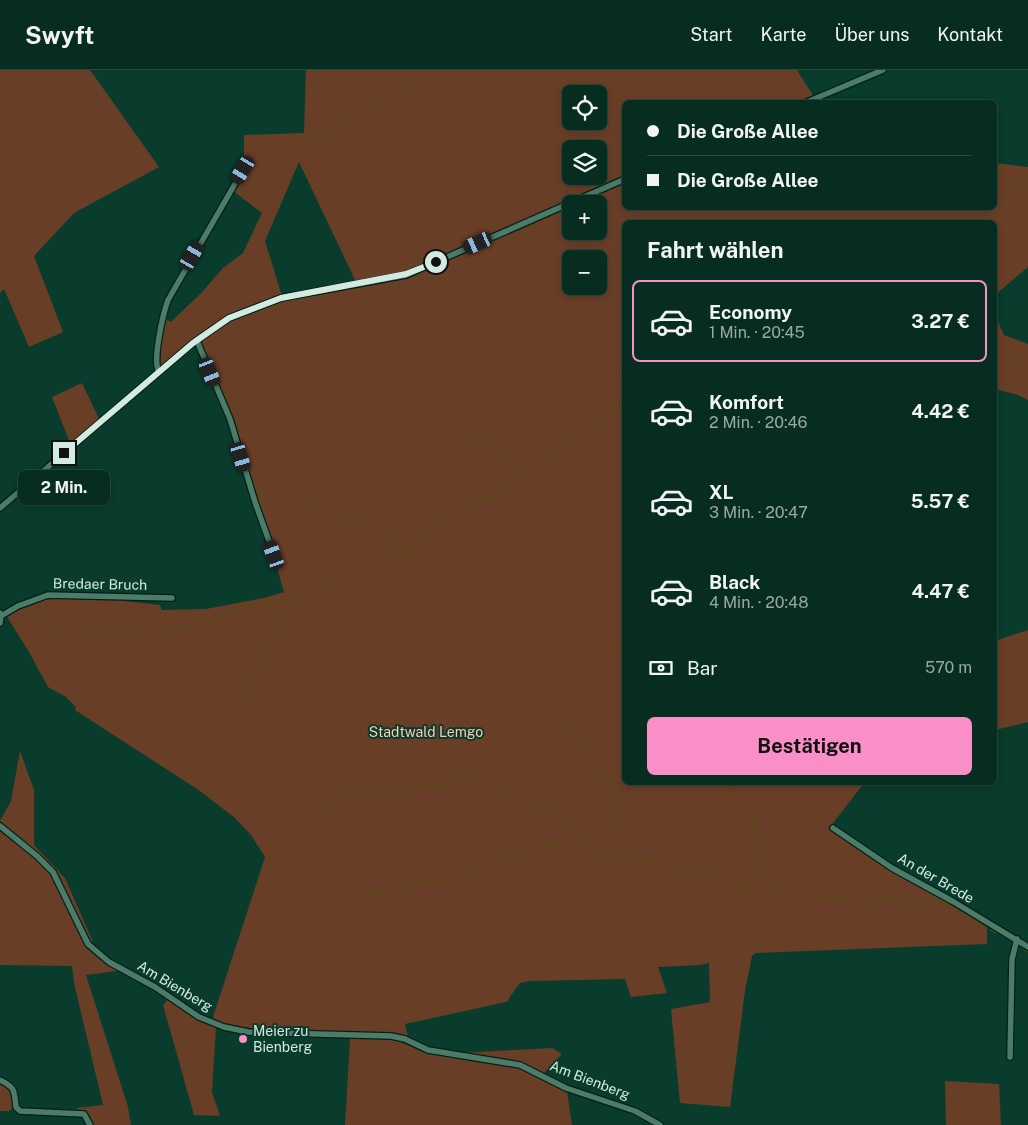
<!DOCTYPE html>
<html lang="de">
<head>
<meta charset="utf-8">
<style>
  body { margin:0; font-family:"Public Sans",sans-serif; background:#10352a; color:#f1f3f6; height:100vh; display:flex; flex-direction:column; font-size:19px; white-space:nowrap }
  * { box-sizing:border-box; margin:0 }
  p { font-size:16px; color:#98a8a5 }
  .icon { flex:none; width:28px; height:28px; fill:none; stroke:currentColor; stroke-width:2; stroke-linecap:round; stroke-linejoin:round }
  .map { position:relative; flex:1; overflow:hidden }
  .side { position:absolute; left:622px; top:150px; width:375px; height:565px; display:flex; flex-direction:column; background:#072d21; border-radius:8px; box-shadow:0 2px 8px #0003,0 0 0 1px #28493f }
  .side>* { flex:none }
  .guide { position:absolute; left:622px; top:30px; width:375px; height:110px; border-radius:8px; box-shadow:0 2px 8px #0003,0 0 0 1px #28493f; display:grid; align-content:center; height:110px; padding:0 25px; background:#072d21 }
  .fabs { position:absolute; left:562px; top:15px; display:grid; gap:10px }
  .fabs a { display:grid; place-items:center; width:45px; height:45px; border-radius:8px; background:#072d21; box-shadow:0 2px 8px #0003,0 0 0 1px #28493f; font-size:25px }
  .end { position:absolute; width:22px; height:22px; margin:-11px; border:6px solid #d2eae0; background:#111; box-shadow:0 0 0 2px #111 }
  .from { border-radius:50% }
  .bubble { position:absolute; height:35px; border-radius:8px; background:#072d21; box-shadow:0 2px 8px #0003,0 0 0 1px #28493f; font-size:16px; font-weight:700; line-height:35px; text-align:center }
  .car { position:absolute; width:15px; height:30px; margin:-15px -8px; border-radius:6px; box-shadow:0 0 4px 1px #0007; background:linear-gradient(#222 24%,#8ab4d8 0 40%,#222 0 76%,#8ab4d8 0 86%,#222 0) }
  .guide b { display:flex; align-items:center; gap:18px; height:48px; font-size:19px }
  .guide b+b { border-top:1px solid #28493f }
  .guide i { width:12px; height:12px; background:#f1f3f6 }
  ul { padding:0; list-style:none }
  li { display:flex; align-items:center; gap:15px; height:82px; margin:0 10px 8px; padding:0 15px; border:2px solid transparent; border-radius:8px }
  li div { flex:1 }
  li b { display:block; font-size:19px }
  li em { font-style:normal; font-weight:700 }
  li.selected { border-color:#fa8fc8 }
  li>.icon { width:45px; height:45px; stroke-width:1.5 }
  h2 { padding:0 25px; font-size:22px; line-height:60px }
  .pay { display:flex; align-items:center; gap:12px; height:55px; padding:0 25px; font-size:19px }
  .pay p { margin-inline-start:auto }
  .cta { display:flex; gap:10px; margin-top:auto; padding:10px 25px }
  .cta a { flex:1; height:58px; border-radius:8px; background:#fa8fc8; color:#111; font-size:20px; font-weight:700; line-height:58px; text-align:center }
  header { display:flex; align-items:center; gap:30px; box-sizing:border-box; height:70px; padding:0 25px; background:#072d21; border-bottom:1px solid #28493f }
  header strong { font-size:24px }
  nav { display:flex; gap:28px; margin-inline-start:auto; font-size:18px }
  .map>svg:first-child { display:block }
  .green { fill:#693e27; fill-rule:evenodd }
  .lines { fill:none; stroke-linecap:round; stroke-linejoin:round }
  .stream { stroke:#514f09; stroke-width:1 }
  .minor-casing { stroke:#002116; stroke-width:8 }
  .minor { stroke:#4c7b69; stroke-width:5.5 }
  .route { stroke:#d2eae0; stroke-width:6 }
  .poi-dot { fill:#fa8fc8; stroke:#093c2c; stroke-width:2 }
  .labels { text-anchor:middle; stroke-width:4; stroke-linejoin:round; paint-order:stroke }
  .street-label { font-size:14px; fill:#d2eae0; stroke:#093c2c }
  .park-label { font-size:14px; fill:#ffcab0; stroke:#093c2c }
  .poi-label { font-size:14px; fill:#d2eae0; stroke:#093c2c; text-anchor:start }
</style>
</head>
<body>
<header>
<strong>Swyft</strong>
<nav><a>Start</a><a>Karte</a><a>Über uns</a><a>Kontakt</a></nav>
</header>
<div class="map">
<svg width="1028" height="1055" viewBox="0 0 1028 1055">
  <rect width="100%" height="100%" fill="#093c2c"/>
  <path class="green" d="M0,0H90L159,97L74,143L34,186L63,262L29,277L4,219L0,223Z
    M306,0H797L817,32H625V138H995V93L1028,97V197L995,225V152H625V712L864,713L830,757L973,846L984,856L987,857V874L755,883L752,886L745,921L730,1037L680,1033L671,939L710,932L709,893L700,895L658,897L667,923L631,927L625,909L530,911L520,913L509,928V930L506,932L405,954L408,967C344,955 273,969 212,950L265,787L251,765L235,748L200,721L75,640L76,637L66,627L48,617L29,582L6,545L18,538L48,527L125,529V531L160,535L162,540L206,539L264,528L284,522L255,420L236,361L200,271L230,250L281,231L356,212L299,92L265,171L282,226L229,245L197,267L161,297L159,296L158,281L164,248L171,252L202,222L223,198L243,183L262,143L232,120L244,97V65L304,63ZM571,24H599V51H571ZM571,79H599V106H571ZM571,134H599V161H571ZM571,189H599V216H571Z
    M995,245L1004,265L1028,274V330L1018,325L995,319Z
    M82,313L99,349L70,373L52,327Z
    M1028,560V652L995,660V571Z
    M20,681L34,720V775L65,808L93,872L88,877L100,887L117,898V901L86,905L128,1037L131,1055H92C91,1045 86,1042 77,1041V1038L103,1035L74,913L72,896L0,895V759L19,775L27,773L0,751L11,731Z
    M169,928L216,956L212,1022L220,1046L194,1045L163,935Z
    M350,968H391L425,983L519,997L567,1021L572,1055H345Z
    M552,978L562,984L543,1004L520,992L457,983Z
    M945,1011L999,1014L1001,1055H946Z
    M0,1012C12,1018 13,1025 13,1037L9,1041H0Z"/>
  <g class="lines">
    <path class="stream" d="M298,81L313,71L326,67L332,62L336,61L352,44L375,34L376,32C382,29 412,13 414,10C416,7 417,4 420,0
      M995,102L1014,113L1028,117
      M995,283L1028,297
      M613,298L625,307
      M492,353L503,383
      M453,357L460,360L464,367L488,375L503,383L524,402
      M294,432H303L308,436L323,438L343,447L357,449L378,459L385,466L395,468L404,483
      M357,500L359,496L367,491L380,486L409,483L422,476L428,470L435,451L442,444L454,441L465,434L501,426L518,408L527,401L535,398L537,390L552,385C559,367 561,369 579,366C586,359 594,355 599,346L614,345L622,330L625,328
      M26,539L38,543L39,555L45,554L49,558L55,553L62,555L67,552L78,556H87L94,565H108L112,561L117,565H123L129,558C136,558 142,562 148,563C154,564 177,558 182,554L186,557L214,550L225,545L226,540L292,528L305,522H314L330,513L340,514L348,510
      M596,577L625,590
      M237,638C251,614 262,590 274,565C280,553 281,540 287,528
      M564,648L571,660L591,676L606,706L613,737V750L608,769L607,784
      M727,712L729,717L734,719C737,729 746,732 752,740C754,744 755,751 756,756L754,760C763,774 768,786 759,801C755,808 750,810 750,819
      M317,744L329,739L338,728L348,724L359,723L384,728L394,727L417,714L444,716L455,709H473L485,717L504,720L514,724L523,733L540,737L565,748L575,760L579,772
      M359,822L399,826L408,810L441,811L460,806L546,774L590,772L607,784H626L639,789L677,797L698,799L711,803L719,809L733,811L739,815L746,816L750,820
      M761,823L876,831L878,828L945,832L985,857
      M990,860L996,863
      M1023,879L1028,882"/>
    <defs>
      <path id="minor" d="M807,32L883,0
        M197,271L230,349L255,432L274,485
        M159,302C152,291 163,244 168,230L243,100
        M0,438L193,273L229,248L281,228L406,205L625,109
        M0,543L1,546L0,553
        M1,546L18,536L48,525L172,528
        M0,756L37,786L53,802L88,874L109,892L155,917L199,947L224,957L248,962L391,966L405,969L428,980L520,995L566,1018L635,1041L660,1055
        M833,758L892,798L954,832L1028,877
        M1010,987L1012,889L1017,869
        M0,1010C16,1018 14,1021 16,1037L20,1041L84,1044L90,1055"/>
    </defs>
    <use href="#minor" class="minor-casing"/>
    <use href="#minor" class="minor"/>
  </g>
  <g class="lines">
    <path class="route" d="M64,383L193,273L229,248L281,228L406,204L436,192"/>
  </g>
  <circle class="poi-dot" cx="243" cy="969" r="5"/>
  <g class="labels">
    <g class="street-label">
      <text transform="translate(100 514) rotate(1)" y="5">Bredaer Bruch</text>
      <text transform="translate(936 808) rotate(30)" y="5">An der Brede</text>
      <text transform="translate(175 916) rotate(31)" y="5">Am Bienberg</text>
      <text transform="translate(590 1010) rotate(21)" y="5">Am Bienberg</text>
    </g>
    <g class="park-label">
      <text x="426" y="667">Stadtwald Lemgo</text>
    </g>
    <g class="poi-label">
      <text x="253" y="966">Meier zu<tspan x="253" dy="16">Bienberg</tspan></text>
    </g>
  </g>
</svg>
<div class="fabs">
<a><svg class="icon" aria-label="locate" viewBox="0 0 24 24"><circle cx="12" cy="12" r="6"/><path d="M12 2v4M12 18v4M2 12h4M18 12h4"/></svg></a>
<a><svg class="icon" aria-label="layers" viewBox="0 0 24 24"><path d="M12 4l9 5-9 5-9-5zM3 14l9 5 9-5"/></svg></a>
<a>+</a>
<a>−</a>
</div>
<i class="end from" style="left:436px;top:192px"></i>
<i class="end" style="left:64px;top:383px"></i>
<div class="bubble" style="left:18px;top:400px;width:92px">2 Min.</div>
<i class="car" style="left:243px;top:100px;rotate:211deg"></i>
<i class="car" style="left:478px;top:173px;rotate:246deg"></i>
<i class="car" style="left:192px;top:186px;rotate:30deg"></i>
<i class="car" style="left:210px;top:302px;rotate:158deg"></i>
<i class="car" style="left:241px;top:387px;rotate:163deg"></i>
<i class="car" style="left:274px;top:485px;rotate:340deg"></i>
<div class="guide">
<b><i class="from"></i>Die Große Allee</b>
<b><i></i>Die Große Allee</b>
</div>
<section class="side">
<h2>Fahrt wählen</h2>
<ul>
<li class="selected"><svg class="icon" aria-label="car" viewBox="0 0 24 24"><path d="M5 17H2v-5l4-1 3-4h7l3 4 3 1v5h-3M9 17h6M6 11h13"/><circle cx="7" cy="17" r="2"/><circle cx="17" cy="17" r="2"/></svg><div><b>Economy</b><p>1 Min. · 20:45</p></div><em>3.27 €</em></li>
<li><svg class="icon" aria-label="car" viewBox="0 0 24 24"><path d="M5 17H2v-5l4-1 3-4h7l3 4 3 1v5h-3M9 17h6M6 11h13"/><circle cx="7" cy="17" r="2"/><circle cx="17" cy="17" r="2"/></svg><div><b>Komfort</b><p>2 Min. · 20:46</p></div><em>4.42 €</em></li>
<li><svg class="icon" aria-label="car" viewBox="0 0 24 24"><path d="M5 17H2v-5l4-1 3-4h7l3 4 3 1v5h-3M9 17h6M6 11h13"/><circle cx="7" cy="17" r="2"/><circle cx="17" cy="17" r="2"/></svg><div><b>XL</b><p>3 Min. · 20:47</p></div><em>5.57 €</em></li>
<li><svg class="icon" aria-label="car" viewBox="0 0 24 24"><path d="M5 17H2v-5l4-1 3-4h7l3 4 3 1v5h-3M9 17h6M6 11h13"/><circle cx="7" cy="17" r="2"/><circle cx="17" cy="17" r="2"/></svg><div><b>Black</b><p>4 Min. · 20:48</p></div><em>4.47 €</em></li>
</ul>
<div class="pay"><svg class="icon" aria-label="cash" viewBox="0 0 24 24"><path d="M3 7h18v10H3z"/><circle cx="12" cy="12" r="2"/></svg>Bar<p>570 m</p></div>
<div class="cta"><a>Bestätigen</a></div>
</section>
</div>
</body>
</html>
